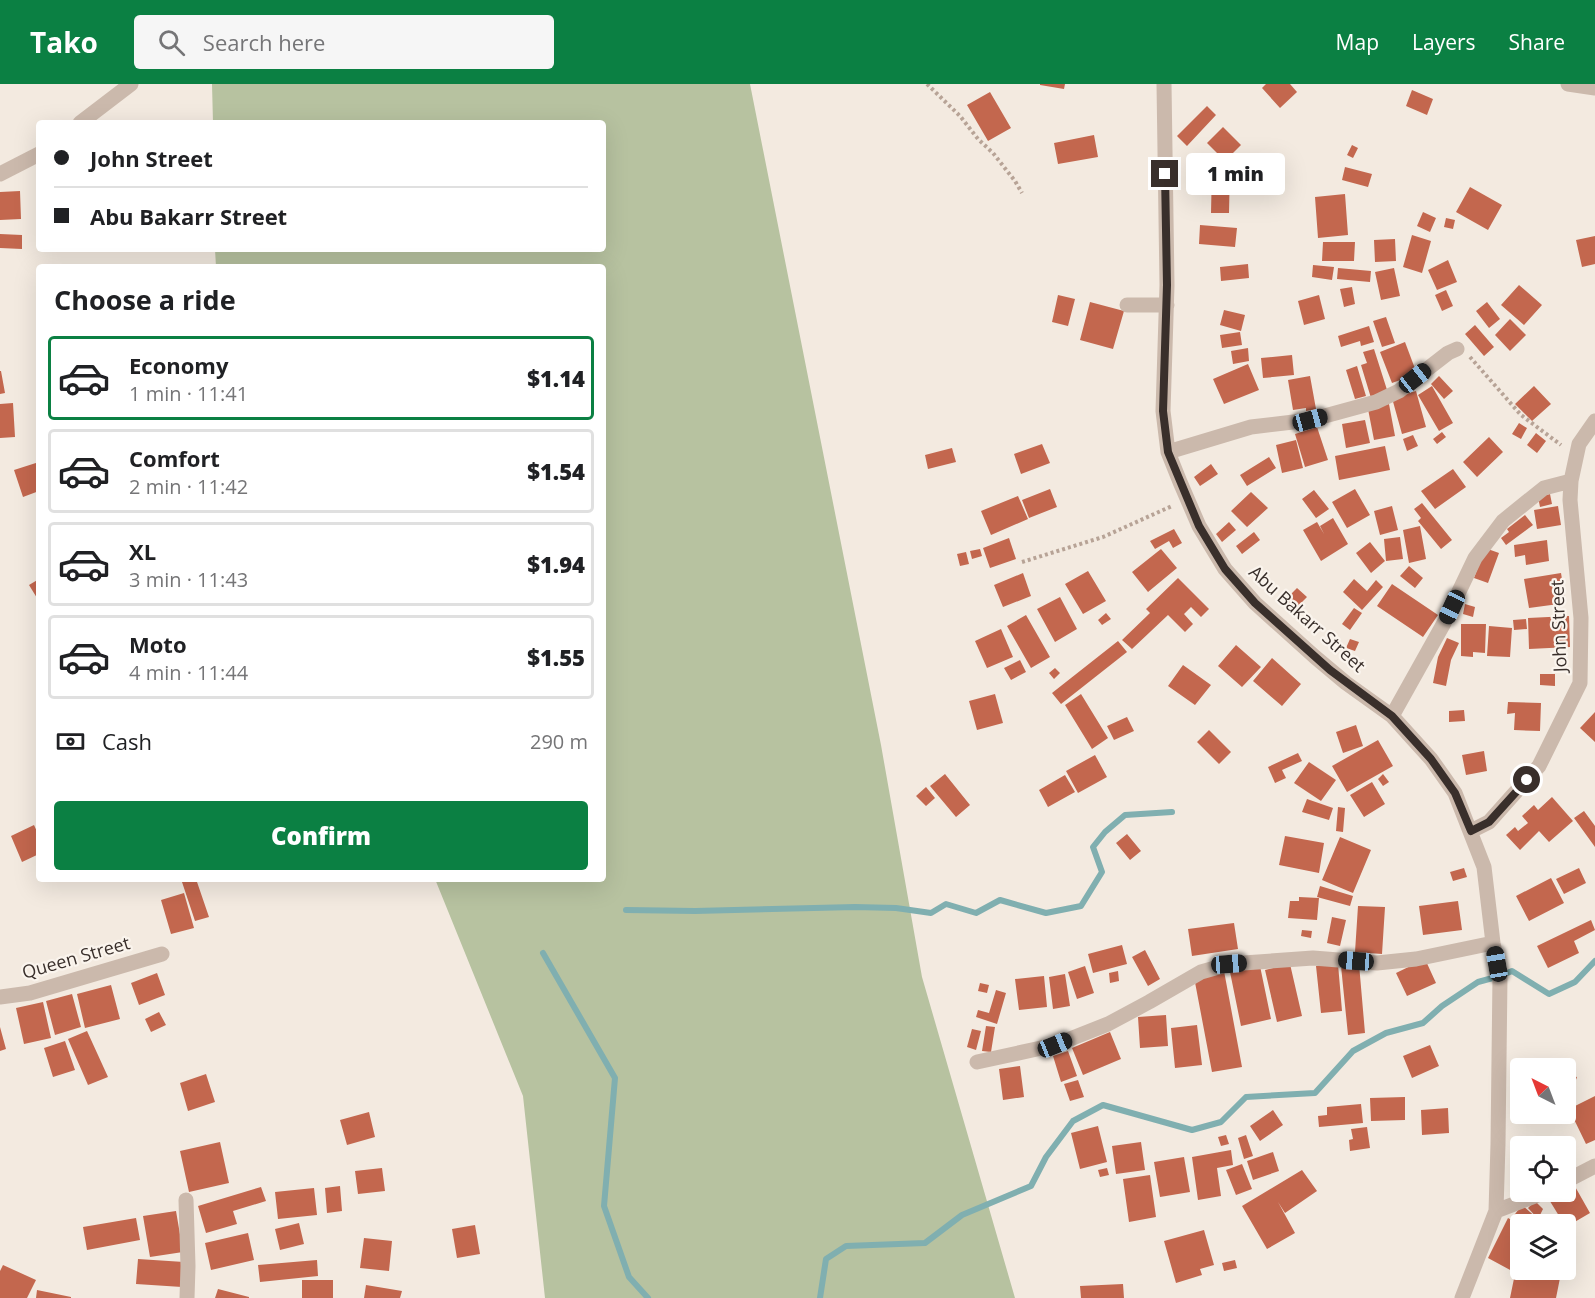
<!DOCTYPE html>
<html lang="en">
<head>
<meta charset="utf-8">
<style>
  body { margin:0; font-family:"Open Sans",sans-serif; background:#f6f6f6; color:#202124; height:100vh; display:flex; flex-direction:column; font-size:22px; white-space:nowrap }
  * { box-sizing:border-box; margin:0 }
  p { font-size:20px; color:#757577 }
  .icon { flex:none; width:33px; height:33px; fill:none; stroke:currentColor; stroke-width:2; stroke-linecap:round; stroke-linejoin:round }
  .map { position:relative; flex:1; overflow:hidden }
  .sheet { position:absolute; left:36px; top:180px; width:570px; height:618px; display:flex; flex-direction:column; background:#fff; border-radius:6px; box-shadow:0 6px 24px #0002 }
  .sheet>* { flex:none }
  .banner { position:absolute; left:36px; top:36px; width:570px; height:132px; border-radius:6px; box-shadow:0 6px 24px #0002; display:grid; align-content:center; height:132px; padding:0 18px; background:#fff }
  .needle { width:39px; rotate:318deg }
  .tools { position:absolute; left:1510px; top:974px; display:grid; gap:12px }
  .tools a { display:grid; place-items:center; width:66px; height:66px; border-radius:6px; background:#fff; box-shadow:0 6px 24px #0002; font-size:30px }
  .end { position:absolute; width:27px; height:27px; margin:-14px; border:8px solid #392f2b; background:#fff; box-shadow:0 0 0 3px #fff }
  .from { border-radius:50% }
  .bubble { position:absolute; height:42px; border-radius:6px; background:#fff; box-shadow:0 6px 24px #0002; font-size:20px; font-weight:800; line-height:42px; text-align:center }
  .car { position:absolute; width:18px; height:36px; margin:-18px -9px; border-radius:8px; box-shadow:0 0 4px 2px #0007; background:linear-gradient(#222 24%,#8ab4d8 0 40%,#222 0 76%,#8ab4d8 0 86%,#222 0) }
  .banner b { display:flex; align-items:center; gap:21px; height:57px; font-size:22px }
  .banner b+b { border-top:2px solid #e0e0e0 }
  .banner i { width:15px; height:15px; background:#202124 }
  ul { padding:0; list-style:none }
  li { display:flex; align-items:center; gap:18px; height:84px; margin:0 12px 9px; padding:0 6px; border:3px solid #e0e0e0; border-radius:6px }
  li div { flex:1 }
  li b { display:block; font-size:22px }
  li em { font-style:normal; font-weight:800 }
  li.selected { border-color:#0b8043 }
  li>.icon { width:54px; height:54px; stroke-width:1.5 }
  h2 { padding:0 18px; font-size:27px; line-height:72px }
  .pay { display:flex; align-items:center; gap:15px; height:66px; padding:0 18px; font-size:22px }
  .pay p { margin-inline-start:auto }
  .button { display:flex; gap:12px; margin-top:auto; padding:12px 18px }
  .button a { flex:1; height:69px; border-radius:6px; background:#0b8043; color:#fff; font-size:24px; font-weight:800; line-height:69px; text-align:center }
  header { display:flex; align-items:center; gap:36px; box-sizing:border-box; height:84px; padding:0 30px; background:#0b8043; color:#fff }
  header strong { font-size:28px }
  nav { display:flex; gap:33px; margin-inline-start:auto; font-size:21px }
  .search { width:420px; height:54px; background:#f6f6f6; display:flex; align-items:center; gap:15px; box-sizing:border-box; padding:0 21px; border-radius:6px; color:#757577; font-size:22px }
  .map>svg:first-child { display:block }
  .green { fill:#b7c2a0 }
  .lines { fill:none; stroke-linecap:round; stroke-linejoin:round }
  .stream { stroke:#80afb0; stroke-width:6 }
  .building { fill:#c3674e }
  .path { stroke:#b7a396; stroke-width:4; stroke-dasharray:3 3; stroke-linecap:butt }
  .minor { stroke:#cbb9ac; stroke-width:15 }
  .route { stroke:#392f2b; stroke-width:8 }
  .labels { text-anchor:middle; stroke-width:4.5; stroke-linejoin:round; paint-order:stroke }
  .street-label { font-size:18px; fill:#392f2b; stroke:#faf4ed }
</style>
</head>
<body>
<header>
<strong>Tako</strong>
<div class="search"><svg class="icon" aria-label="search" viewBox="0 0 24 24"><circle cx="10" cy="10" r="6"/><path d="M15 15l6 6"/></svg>Search here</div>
<nav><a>Map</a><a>Layers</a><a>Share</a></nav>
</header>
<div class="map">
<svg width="1595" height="1214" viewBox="0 0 1595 1214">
  <rect width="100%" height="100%" fill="#f3eae0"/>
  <path class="green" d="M212,0H750L881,661L922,893L1015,1214H545L523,1012L435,795H603V183H216L215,165H603V39H213Z"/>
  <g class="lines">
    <path class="stream" d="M626,826L695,827L855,823L896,824L931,829L946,820L976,829L1000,816L1046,829L1081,822L1102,788L1093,763L1105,748L1125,731L1172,728
      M543,869L615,994L604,1122L629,1193L648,1214
      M820,1214L826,1175L846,1162L925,1159L962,1131L1031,1102L1046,1073L1073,1037L1103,1021L1192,1046L1221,1038L1246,1013L1315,1009L1353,967L1386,949L1423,939L1442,922L1478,898L1500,892L1512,887L1549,910L1575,898L1595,877"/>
  </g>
  <path class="building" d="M1040,0H1065L1064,5L1040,1Z
    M1266,0H1290L1297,8L1280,24L1262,4Z
    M1412,6L1433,15L1427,31L1406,22Z
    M990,8L1011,44L988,57L967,21Z
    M1207,22L1216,31L1187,62L1177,52Z
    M1223,43L1241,61L1225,77L1207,59Z
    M1094,51L1098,73L1058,80L1054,59Z
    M1352,61L1358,64L1353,74L1347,71Z
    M1212,83H1230L1229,129H1211Z
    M1345,83L1372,90L1368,103L1342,96Z
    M1470,103L1502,121L1488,146L1456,128Z
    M20,107L21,135L0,136V108Z
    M1345,110L1348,151L1318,154L1315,113Z
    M1423,128L1436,134L1430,148L1417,142Z
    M1446,134L1455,136L1453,145L1444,143Z
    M1200,141L1237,144L1235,163L1199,160Z
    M0,150L22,151V165L0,164Z
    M1412,151L1431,157L1422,189L1403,183Z
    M1595,152V180L1582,183L1576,156Z
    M1395,155L1396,177L1375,178L1374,156Z
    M1323,158H1355L1354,177H1322Z
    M1448,176L1457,198L1437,206L1428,186Z
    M1248,180L1249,194L1221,197L1220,183Z
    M1313,181L1334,183L1332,196L1312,193Z
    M1338,184L1371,187L1370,198L1337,195Z
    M1394,184L1400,212L1381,216L1375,188Z
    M1519,201L1542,221L1524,241L1501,221Z
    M1352,203L1355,220L1344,223L1340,205Z
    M1446,206L1453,222L1442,227L1435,211Z
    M1058,211L1075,215L1068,242L1052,238Z
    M1319,211L1325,235L1304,241L1298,217Z
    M1090,218L1124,227L1113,265L1080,256Z
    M1487,218L1500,235L1489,244L1476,227Z
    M1224,226L1245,231L1241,247L1220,241Z
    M1386,233L1395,259L1382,263L1373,237Z
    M1510,235L1526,251L1510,267L1495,251Z
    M1475,241L1494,263L1484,272L1465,250Z
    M1369,242L1374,258L1361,262L1360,257L1341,263L1338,252Z
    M1240,248L1242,261L1222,264L1220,251Z
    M1405,258L1417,290L1392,299L1380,268Z
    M1248,264L1249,277L1233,280L1231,267Z
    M1374,265L1388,309L1371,314L1361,281L1367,279L1363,268Z
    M1292,271L1294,291L1263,294L1261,274Z
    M1248,280L1259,306L1224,320L1213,295Z
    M1357,282L1366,312L1355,315L1346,286Z
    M0,287H1L5,309L0,310Z
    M1310,292L1316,325L1306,327V324L1293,326L1288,296Z
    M1439,292L1453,307L1444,315L1431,300Z
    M1432,302L1453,339L1439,347L1418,311Z
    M1534,302L1551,320L1532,337L1515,320Z
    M1416,307L1426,343L1402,350L1392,314Z
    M13,319L15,353L0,354V320Z
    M1389,320L1395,352L1374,356L1368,325Z
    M1365,336L1370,359L1346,364L1342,340Z
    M1519,339L1527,344L1521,355L1512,350Z
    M1317,343L1328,376L1305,383L1295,350Z
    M1442,348L1446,353L1437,360L1433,355Z
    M1536,349L1546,357L1537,369L1527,361Z
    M1413,351L1418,362L1407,367L1403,355Z
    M1489,353L1503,368L1477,393L1463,378Z
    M1296,356L1303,384L1282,389L1276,361Z
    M1042,360L1050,379L1021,390L1014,370Z
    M1385,362L1390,386L1339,396L1335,372Z
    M952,364L956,378L928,385L925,371Z
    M1269,373L1276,384L1247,402L1240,391Z
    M39,378V407L23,413L14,386Z
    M1211,380L1218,390L1200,402L1194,393Z
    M1453,385L1466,403L1435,425L1421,407Z
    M1050,405L1057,423L1029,434L1022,416Z
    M1355,405L1370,431L1347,444L1332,418Z
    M1314,406L1329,425L1316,434L1302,415Z
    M1251,408L1268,424L1247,443L1231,427Z
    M1550,410L1552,420L1540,423L1538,413Z
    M1018,412L1028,435L991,451L981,427Z
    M1422,419L1452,456L1441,465L1418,437L1421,434L1414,425Z
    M1392,422L1398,446L1380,451L1374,427Z
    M1558,422L1561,441L1537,445L1534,426Z
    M1525,431L1533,441L1506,461L1501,454L1509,448L1507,445Z
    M1333,434L1348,460L1321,477L1303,446L1317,438L1324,450L1320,442Z
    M1229,438L1236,446L1222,458L1216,450Z
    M1420,442L1426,475L1409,479L1403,446Z
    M1174,445L1182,459L1173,464L1169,457L1155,465L1150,457Z
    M1254,448L1260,456L1242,470L1236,462Z
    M1400,453L1403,475L1386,477L1384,455Z
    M1009,454L1016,475L990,484L983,464Z
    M1547,456L1549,477L1526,481L1525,471L1515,473L1514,461Z
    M1370,458L1385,477L1371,489L1356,469Z
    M1485,464L1499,469L1488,499L1474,494Z
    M980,465L982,472L972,475L970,467Z
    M1161,465L1177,484L1148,508L1132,488Z
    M966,468L969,480L960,482L957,470Z
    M1409,482L1423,494L1415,504L1400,492Z
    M1088,487L1106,517L1083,530L1065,500Z
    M1023,489L1031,512L1003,523L994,501Z
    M1561,489L1566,519L1529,524L1524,495Z
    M1178,494L1209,525L1201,533L1191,523L1184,530L1193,540L1185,548L1168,531L1132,565L1122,556L1150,529L1146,525Z
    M39,495V513L37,514L29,501Z
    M1354,495L1367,507L1376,496L1383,503L1362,526L1343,508Z
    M1392,500L1438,531L1423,553L1377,522Z
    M1297,504L1307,513L1294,526L1284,517Z
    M1060,513L1077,545L1055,558L1037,525Z
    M1465,520L1475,523L1473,533L1463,530Z
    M1354,524L1362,529L1350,546L1342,540Z
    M1106,529L1111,535L1102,541L1098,536Z
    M1026,531L1050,573L1031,584L1007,542Z
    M1569,532L1570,563L1529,565L1528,534Z
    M1526,535L1527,545L1514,546L1513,536Z
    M1461,540H1486L1485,569L1473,568V573L1461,572Z
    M1489,542L1512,544L1510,573L1487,572Z
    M1001,545L1013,573L987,584L975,557Z
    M1447,554L1459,559L1451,576L1446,602L1433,599L1438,573Z
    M1350,555L1359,558L1355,567L1346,564Z
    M1118,557L1127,568L1061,620L1052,609Z
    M1236,561L1261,583L1242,603L1218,582Z
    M1272,574L1301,600L1282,622L1253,597Z
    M1020,576L1026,588L1011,596L1004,584Z
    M1183,581L1211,601L1195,621L1168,602Z
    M1055,584L1060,589L1054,595L1049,589Z
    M1540,590H1555V602L1540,601Z
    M995,610L1003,639L977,646L969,617Z
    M1081,610L1108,654L1092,665L1065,621Z
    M1508,618L1541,619L1540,647L1514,646L1515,629L1507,630Z
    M1464,626L1465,637L1449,638V627Z
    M1595,628V658L1580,644Z
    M1127,633L1134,647L1114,656L1107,642Z
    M1356,641L1363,662L1343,669L1336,648Z
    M1209,646L1231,668L1219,680L1197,658Z
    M1378,656L1393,682L1347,708L1332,682Z
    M1484,667L1487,687L1466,691L1462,671Z
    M1298,669L1302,677L1282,686L1286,694L1275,699L1268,683Z
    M1095,671L1107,693L1078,709L1066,687Z
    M1309,678L1336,696L1321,717L1294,699Z
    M945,690L970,721L956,733L930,702Z
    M1383,690L1389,698L1383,702L1378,695Z
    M1065,691L1075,708L1048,723L1039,706Z
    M1372,698L1385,720L1364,733L1350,711Z
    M926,703L935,714L926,722L916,712Z
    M1552,713L1573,737L1549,758L1539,747L1520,766L1506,751L1515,743L1518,747L1528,739L1522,732L1534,721L1538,726Z
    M1307,715L1333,724L1329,736L1302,728Z
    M1338,723L1345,724L1343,748L1336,747Z
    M1584,727L1595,742V763L1574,734Z
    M34,741L39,752V770L22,778L11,752Z
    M1127,750L1141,767L1130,776L1116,759Z
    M1285,752L1324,759L1319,789L1279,781Z
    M1340,753L1371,766L1353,809L1322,796Z
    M1464,784L1467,793L1453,797L1450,788Z
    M1579,784L1586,799L1564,810L1556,795Z
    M1551,794L1564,819L1529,837L1516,812Z
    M181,795H196L209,833L195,837Z
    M1320,802L1353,812L1350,822L1317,813Z
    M184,809L194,844L171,850L161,816Z
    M1299,813L1319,814L1317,836L1288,834L1290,817H1299Z
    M1458,817L1462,846L1423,851L1419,822Z
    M1358,822L1385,823L1382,870L1355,868Z
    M1332,833L1346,836L1340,862L1327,859Z
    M1591,836L1595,846L1574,857L1579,869L1548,884L1537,862Z
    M1234,839L1238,865L1192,872L1188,845Z
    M1302,846L1312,847L1311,854L1301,852Z
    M1122,861L1127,880L1093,889L1088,870Z
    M1145,866L1160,895L1148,902L1132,873Z
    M1425,875L1436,899L1407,912L1396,889Z
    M1290,880L1302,932L1277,938L1265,886Z
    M1338,880L1342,927L1321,929L1316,882Z
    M1359,880L1365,949L1348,951L1341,882Z
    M1085,882L1094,909L1077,915L1068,888Z
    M1260,882L1271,935L1241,942L1230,888Z
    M1118,887L1119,897L1110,899L1109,889Z
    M1224,887L1242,983L1212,988L1194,893Z
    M157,889L165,911L139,921L131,899Z
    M1065,890L1070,922L1053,925L1049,893Z
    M1044,892L1047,923L1019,926L1015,895Z
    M980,899L989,901L987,909L978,907Z
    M111,901L120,935L85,944L77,910Z
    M996,906L1006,909L997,940L976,933L978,926L989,929Z
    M72,910L81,943L55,951L46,917Z
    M43,918L51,954L24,960L16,924Z
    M159,928L166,941L151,948L145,935Z
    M1166,931L1168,962L1140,964L1138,933Z
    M1197,941L1202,981L1175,984L1171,944Z
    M986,942L995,943L991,968L982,967Z
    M0,943L6,965L0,967Z
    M972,945L981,947L976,966L967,963Z
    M87,947L108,993L88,1001L68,955Z
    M1110,948L1121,975L1083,991L1072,964Z
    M65,957L75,986L53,993L44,964Z
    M1430,961L1439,982L1412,994L1403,972Z
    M1068,967L1077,992L1061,998L1053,972Z
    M1020,982L1024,1013L1003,1016L999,985Z
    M206,990L215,1018L188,1027L180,999Z
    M1566,990L1577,993L1573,1004L1566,1001Z
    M1078,996L1084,1013L1070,1017L1064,1000Z
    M1595,1012V1056L1586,1060L1569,1025Z
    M1405,1013V1036L1371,1037L1370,1014Z
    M1361,1020L1363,1039L1319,1043L1318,1032L1327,1031V1023Z
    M1448,1024L1449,1049L1422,1051L1421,1026Z
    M1273,1026L1283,1041L1260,1057L1250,1042Z
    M369,1028L375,1053L347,1061L340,1036Z
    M1098,1042L1107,1078L1080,1085L1071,1049Z
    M1367,1043L1370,1064L1350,1067L1349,1056L1353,1055L1351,1045Z
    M1226,1051L1229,1060L1221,1062L1218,1053Z
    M1246,1051L1253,1072L1244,1075L1238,1054Z
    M220,1058L229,1099L189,1108L180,1067Z
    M1141,1058L1145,1086L1116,1090L1112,1062Z
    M1231,1066L1233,1081L1217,1084L1221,1112L1198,1116L1192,1073Z
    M1273,1068L1279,1087L1253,1096L1247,1077Z
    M1184,1073L1190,1108L1160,1113L1154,1078Z
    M1242,1080L1252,1105L1236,1111L1226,1086Z
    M382,1084L385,1107L358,1110L355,1087Z
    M1107,1084L1109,1091L1100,1093L1098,1086Z
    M1302,1086L1317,1107L1285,1129L1278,1118L1295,1149L1267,1165L1242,1122Z
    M1150,1091L1156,1133L1129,1138L1123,1095Z
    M1573,1099L1590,1129L1566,1143V1140H1564L1548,1114L1560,1107H1566V1103Z
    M340,1102L342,1127L327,1129L325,1104Z
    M261,1103L266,1117L233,1127L237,1140L206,1149L198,1122Z
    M314,1104L317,1131L278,1135L275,1108Z
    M1535,1117L1543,1125L1538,1135L1528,1124Z
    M1522,1121L1538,1135L1530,1140H1523L1512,1134Z
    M176,1127L183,1168L150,1173L143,1132Z
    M136,1134L140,1156L87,1166L83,1143Z
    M1508,1134L1521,1141V1170L1512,1187L1488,1174Z
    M299,1139L304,1160L280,1166L275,1145Z
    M475,1141L480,1170L457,1174L452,1145Z
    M1204,1146L1214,1181L1200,1185L1202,1191L1176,1199L1164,1157Z
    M248,1149L254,1176L211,1186L205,1159Z
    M364,1154L392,1157L389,1187L360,1184Z
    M138,1175L184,1178L182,1203L136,1200Z
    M317,1176L318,1192L260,1198L258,1181Z
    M1235,1176L1237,1184L1224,1187L1222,1179Z
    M1517,1180L1521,1181V1185H1543L1561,1189L1556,1214H1510Z
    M3,1181L36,1196L27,1214H0V1187Z
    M302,1196H333V1214H302Z
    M1123,1200L1124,1214H1081L1080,1202Z
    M366,1201L402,1207L400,1214H364Z
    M218,1205L249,1213V1214H215Z
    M37,1206L71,1213V1214H36Z"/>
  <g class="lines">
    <path class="path" d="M927,0L960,32L978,55L993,69L1015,97L1022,109
      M1470,273L1521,331L1561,361
      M1022,478L1103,453L1172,422"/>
    <path class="minor" d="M1164,0L1167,201L1163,327L1168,368L1180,398L1199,442L1225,485L1255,519L1315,573L1346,599L1392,632L1431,675L1455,709L1484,783L1493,859L1500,892L1498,1060L1496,1127L1462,1214
      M1568,0L1595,4
      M80,39L131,0
      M0,90L39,70
      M1127,221H1167
      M1168,368L1251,343L1310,336L1376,318L1399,307L1448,269L1457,265
      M1392,632L1444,539L1475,474L1503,437L1544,404L1571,397
      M1471,747L1489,738L1539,682L1580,599L1581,534L1570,416L1571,397L1579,360L1595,337
      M0,913L30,909L162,870
      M977,978L1055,961L1108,940L1149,918L1201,888L1229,880L1313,874L1377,879L1416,875L1493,859
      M1566,1097L1595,1082
      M186,1116L188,1182L187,1214
      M1496,1127L1548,1107"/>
  </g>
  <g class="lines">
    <path class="route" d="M1165,90L1167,201L1163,327L1168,368L1199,442L1225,485L1255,519L1330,586L1392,632L1431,675L1455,709L1471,747L1489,738L1527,696"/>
  </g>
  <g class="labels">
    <g class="street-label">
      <text transform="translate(1307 535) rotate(42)" y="6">Abu Bakarr Street</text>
      <text transform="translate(1559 542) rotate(-92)" y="6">John Street</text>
      <text transform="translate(76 874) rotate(-16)" y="6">Queen Street</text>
    </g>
  </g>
</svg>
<div class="tools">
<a><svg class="needle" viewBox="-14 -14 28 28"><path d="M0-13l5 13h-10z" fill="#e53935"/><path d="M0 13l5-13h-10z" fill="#757577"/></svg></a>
<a><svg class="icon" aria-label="locate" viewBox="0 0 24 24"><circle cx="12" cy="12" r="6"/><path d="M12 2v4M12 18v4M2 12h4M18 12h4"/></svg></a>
<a><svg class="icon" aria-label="layers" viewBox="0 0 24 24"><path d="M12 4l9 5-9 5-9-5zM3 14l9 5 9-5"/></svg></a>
</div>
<i class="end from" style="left:1527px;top:696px"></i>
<i class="end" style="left:1165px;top:90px"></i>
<div class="bubble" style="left:1186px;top:69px;width:99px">1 min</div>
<i class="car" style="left:1415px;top:294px;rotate:52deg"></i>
<i class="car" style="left:1310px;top:336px;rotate:75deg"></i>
<i class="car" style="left:1452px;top:523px;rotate:205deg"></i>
<i class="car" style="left:1356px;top:877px;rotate:274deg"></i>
<i class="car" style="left:1229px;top:880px;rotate:86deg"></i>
<i class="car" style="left:1497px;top:880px;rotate:350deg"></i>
<i class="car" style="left:1055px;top:961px;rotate:68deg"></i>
<div class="banner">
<b><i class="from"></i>John Street</b>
<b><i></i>Abu Bakarr Street</b>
</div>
<section class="sheet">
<h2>Choose a ride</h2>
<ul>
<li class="selected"><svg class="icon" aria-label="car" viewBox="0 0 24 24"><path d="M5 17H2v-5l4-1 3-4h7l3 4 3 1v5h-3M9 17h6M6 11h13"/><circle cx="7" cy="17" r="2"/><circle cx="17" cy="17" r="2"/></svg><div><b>Economy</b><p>1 min · 11:41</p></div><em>$1.14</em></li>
<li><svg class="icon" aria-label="car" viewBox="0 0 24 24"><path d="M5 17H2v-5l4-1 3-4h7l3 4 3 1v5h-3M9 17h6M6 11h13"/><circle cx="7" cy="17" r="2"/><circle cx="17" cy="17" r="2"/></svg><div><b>Comfort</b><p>2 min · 11:42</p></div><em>$1.54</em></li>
<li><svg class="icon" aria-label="car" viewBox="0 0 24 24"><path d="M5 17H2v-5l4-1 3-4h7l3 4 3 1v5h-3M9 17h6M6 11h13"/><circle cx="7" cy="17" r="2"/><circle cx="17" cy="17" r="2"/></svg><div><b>XL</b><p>3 min · 11:43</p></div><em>$1.94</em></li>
<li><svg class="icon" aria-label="car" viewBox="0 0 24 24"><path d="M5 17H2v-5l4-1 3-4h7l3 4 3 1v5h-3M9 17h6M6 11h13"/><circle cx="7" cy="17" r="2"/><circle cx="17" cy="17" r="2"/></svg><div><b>Moto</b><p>4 min · 11:44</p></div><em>$1.55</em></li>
</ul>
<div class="pay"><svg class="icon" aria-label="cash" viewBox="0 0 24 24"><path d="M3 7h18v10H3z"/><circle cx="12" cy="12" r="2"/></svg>Cash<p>290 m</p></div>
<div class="button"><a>Confirm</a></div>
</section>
</div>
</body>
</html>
